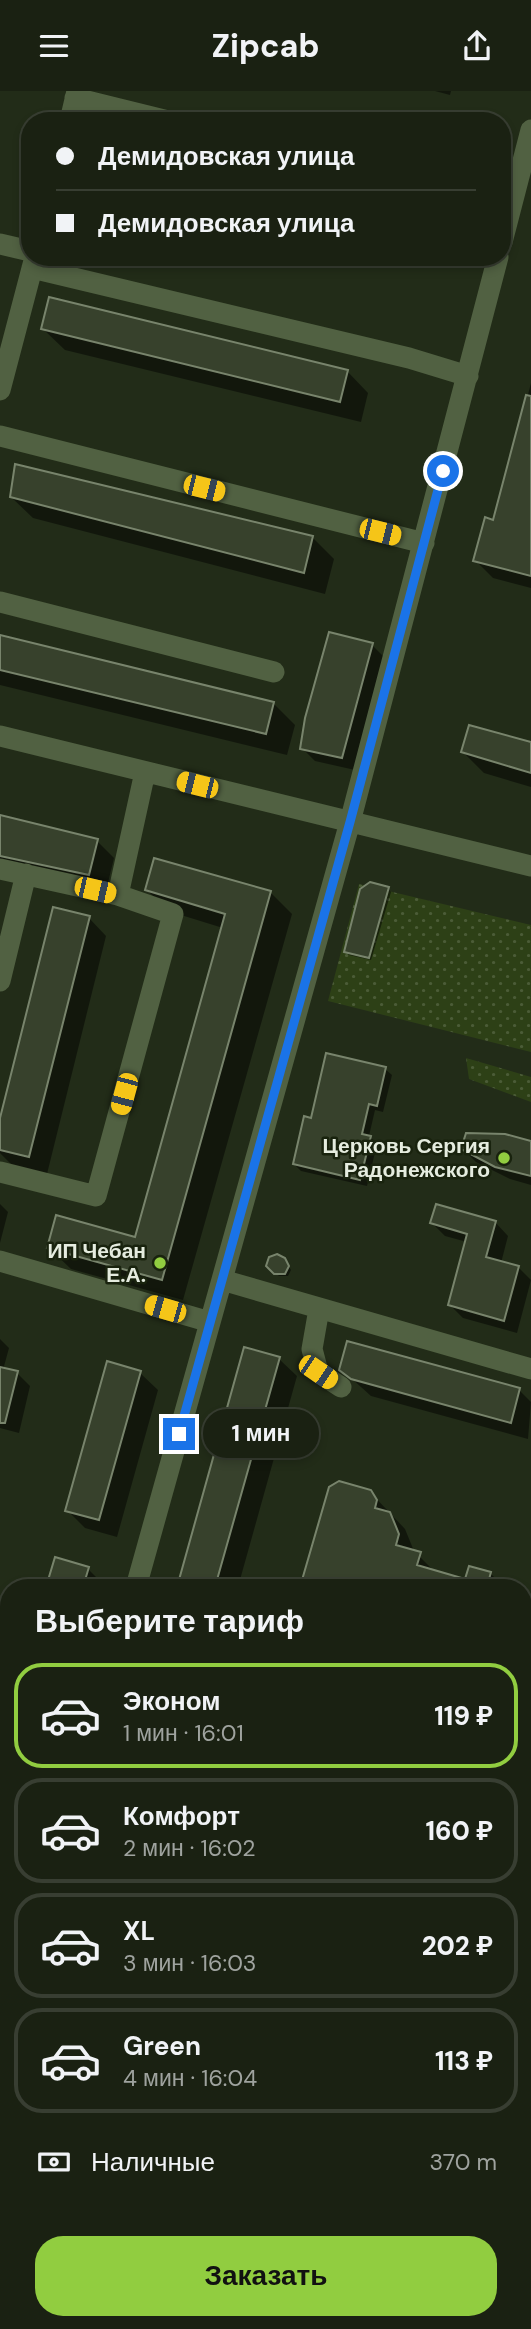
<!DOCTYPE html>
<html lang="ru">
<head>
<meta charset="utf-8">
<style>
  body { margin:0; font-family:"DM Sans",sans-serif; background:#272e20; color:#f1f3f6; height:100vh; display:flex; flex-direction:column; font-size:26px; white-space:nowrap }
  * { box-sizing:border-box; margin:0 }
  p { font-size:23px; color:#9fa39f }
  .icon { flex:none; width:38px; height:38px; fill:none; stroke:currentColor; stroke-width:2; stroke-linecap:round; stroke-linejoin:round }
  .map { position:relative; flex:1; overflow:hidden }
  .drawer { position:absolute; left:0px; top:1488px; width:532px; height:751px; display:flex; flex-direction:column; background:#1a2112; border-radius:28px 28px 0 0; box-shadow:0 4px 10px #0003,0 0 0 2px #383e32 }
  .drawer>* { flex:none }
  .banner { position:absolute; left:21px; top:21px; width:490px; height:154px; border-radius:28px; box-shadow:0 4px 10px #0003,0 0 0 2px #383e32; display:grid; align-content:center; height:154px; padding:0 35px; background:#1a2112 }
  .end { position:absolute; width:32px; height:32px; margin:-16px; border:9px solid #1a73e8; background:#fff; box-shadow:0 0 0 4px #fff }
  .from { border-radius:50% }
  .bubble { position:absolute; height:49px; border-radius:24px; background:#1a2112; box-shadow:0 4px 10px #0003,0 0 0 2px #383e32; font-size:23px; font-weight:800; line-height:49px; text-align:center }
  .car { position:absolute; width:21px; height:42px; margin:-21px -10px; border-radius:9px; box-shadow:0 0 5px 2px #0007; background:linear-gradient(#f5c518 24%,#345 0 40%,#f5c518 0 76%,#345 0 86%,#f5c518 0) }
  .banner b { display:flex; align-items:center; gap:24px; height:66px; font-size:26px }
  .banner b+b { border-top:2px solid #383e32 }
  .banner i { width:18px; height:18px; background:#f1f3f6 }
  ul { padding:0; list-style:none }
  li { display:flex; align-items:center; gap:21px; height:105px; margin:0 14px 10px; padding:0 21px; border:4px solid #383e32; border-radius:28px }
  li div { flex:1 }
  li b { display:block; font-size:26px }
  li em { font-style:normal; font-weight:800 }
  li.on { border-color:#91cd40 }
  li>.icon { width:63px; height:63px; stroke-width:1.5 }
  h2 { padding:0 35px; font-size:32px; line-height:84px }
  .pay { display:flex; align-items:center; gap:18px; height:77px; padding:0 35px; font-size:26px }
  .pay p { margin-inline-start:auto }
  .primary-button { display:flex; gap:14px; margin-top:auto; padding:14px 35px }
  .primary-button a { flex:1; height:80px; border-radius:28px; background:#91cd40; color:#111; font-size:28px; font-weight:800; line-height:80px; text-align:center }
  header { display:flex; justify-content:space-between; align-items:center; height:91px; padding:0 35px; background:#1a2112; font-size:32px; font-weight:800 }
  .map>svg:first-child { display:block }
  .industrial { fill:url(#industrial-grid) }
  .grass { fill:url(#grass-dots) }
  .shadow { fill:#0007 }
  .building { fill:#37412c; stroke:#78846c; stroke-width:2 }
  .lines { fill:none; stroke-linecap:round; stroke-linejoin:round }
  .minor { stroke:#516142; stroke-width:21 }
  .major { stroke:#799858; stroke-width:21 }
  .tram { stroke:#c1c9bb; stroke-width:2 }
  .route { stroke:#1a73e8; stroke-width:9 }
  .poi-dot { fill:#91cd40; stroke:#19230e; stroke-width:2.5 }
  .labels { text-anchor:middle; stroke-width:5; stroke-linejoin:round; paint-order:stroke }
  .poi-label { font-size:21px; font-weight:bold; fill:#e5ecdf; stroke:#19230e; text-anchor:end }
</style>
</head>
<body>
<header><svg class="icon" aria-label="menu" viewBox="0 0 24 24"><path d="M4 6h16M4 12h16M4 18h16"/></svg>Zipcab<svg class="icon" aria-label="share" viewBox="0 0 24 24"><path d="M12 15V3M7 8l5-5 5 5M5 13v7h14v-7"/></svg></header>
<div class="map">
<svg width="531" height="2238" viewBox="0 0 531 2238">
  <defs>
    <pattern id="industrial-grid" width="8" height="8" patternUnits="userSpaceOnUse" patternTransform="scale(1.75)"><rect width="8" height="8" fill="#273419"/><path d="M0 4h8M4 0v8" fill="none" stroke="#3c482f"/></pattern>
    <pattern id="grass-dots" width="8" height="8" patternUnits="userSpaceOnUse" patternTransform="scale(1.75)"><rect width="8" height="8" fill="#2d4016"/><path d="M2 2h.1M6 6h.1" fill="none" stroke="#4b5c37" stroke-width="1.8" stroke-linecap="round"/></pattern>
  </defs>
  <rect width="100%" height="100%" fill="#222c18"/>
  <path class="industrial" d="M0,2220L9,2222V2230H37L69,2238H0Z"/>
  <path class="grass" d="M359,793L531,834V961L328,910Z
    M466,967L531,986V1011L469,988Z"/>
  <path class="shadow" d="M435,0H451L450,4Z
    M43,238L347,280L368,302L361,331L65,259Z
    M531,292V497L493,487L475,469L495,431Z
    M11,406L313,447L334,468L325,503L33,427Z
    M0,546L273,612L295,634L287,664L0,594Z
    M372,554L385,567L355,679L315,670L302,657Z
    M531,653V696L484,682L463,661Z
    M0,726L97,750L114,767L106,800L0,776Z
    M388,798L391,801L371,869L349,864L346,861Z
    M147,799L270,801L292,823L183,1209L71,1178L49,1157L136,1148L223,837L168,820Z
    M89,827L106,845L47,1083L12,1074L0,1062V1034Z
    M385,978L392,984L383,1021L375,1019L369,1045L377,1053L367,1095L301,1080L294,1073L312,1029Z
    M531,1052V1094L510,1088L476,1071L463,1058Z
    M0,1113L8,1121L0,1152Z
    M495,1131L508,1145L501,1172L518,1176L531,1189L517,1242L463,1227L450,1214L467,1151L445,1145L432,1132Z
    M284,1168L291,1179L288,1185H279L268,1174Z
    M0,1248L9,1257L3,1279L17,1282L30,1295L19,1342L0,1337Z
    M245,1258L279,1268L297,1285L238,1496H178Z
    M341,1278L519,1299L531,1311L528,1348L371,1305Z
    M140,1282L158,1299L117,1446L85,1437L67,1419Z
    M330,1397L370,1401L405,1438L414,1460L435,1481L466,1490L490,1482L504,1496H302Z
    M56,1468L88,1478L106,1496H48Z
    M523,1602L531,1604V1708L523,1706Z
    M9,1626V1643L5,1639Z
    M0,1707L9,1710L6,1865L0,1863Z
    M523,1748L531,1751V1788L523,1786Z
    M338,2230H458L455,2238H369Z"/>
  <path class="building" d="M49,206L348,279L340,311L41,238Z
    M526,304L531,305V485L473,470L485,426L493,429Z
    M15,373L313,445L304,482L10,406Z
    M329,541L373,552L342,667L300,658L305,627Z
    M0,544L274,611L266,643L0,579Z
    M469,634L531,651V682L461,661Z
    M0,724L98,748L89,784L0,765Z
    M154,767L271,800L162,1189L47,1157L56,1124L135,1146L225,823L145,799Z
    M370,791L389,796L369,867L344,861L360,798Z
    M53,816L90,825L29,1066L0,1059V1027Z
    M326,962L386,976L377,1015L369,1013L362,1043L371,1045L360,1089L293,1073L304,1025L311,1027Z
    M466,1042L505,1043L531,1050V1085L495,1076L461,1058Z
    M436,1113L496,1130L486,1166L519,1175L504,1230L448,1214L467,1143L430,1132Z
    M277,1163L285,1167L289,1175L285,1183H274L266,1175L269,1166Z
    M347,1250L520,1297L511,1332L351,1288L339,1279Z
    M244,1256L280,1266L215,1496H177Z
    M107,1270L141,1280L99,1429L65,1420Z
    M0,1276L18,1280L5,1332H0Z
    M339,1390L371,1399L377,1409L375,1417L390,1421L399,1443L396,1454L421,1461L417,1474L465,1488L469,1475L491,1481L487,1496H300L329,1396Z
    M55,1466L89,1476L83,1496H46Z"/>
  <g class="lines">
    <path class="minor" d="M75,7L168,30
      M70,30L77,0
      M502,151L531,39
      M0,153L30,160
      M32,177L409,267L468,285
      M0,299L35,166
      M0,345L424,452
      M0,511L274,581
      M0,645L531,775
      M0,778L118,804
      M0,890L26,783
      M0,1081L96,1105L173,823L118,804L145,681
      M0,1170L210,1231
      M222,1189L531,1278
      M319,1218L312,1258L318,1281L341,1296
      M136,1496L350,731L498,166
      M0,1980L9,1949
      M304,2238L306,2230"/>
    <path class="major" d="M523,2078L531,2051
      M523,2177L531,2150
      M0,2181L9,2183
      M179,2230L210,2238
      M478,2238L480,2230
      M506,2238L509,2230"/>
    <path class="tram" d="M0,2185L9,2188
      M160,2230L190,2238
      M198,2230L229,2238"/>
  </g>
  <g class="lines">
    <path class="route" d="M179,1343L350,731L443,380"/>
  </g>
  <g class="poi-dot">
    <circle cx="504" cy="1067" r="7"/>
    <circle cx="160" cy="1172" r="7"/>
  </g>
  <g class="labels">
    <g class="poi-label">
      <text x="490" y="1062">Церковь Сергия<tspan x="490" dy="24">Радонежского</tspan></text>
      <text x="146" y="1167">ИП Чебан<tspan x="146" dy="24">Е.А.</tspan></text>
    </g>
  </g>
</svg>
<i class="end from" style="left:443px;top:380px"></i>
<i class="end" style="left:179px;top:1343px"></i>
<div class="bubble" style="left:203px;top:1318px;width:116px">1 мин</div>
<i class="car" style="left:204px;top:397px;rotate:104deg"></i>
<i class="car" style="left:380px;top:441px;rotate:104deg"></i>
<i class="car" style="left:197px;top:694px;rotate:284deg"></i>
<i class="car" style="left:95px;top:799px;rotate:103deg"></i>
<i class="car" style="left:124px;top:1003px;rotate:195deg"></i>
<i class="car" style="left:165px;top:1218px;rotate:286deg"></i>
<i class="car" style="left:318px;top:1281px;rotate:124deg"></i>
<div class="banner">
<b><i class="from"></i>Демидовская улица</b>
<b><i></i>Демидовская улица</b>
</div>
<section class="drawer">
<h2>Выберите тариф</h2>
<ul>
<li class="on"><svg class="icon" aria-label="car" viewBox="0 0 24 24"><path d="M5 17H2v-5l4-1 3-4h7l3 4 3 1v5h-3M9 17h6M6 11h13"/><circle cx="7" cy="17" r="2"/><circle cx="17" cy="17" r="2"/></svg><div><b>Эконом</b><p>1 мин · 16:01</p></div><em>119 ₽</em></li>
<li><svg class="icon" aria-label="car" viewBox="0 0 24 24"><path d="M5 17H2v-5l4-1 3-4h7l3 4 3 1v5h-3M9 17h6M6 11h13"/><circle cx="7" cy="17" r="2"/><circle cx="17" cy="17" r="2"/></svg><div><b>Комфорт</b><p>2 мин · 16:02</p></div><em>160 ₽</em></li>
<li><svg class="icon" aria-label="car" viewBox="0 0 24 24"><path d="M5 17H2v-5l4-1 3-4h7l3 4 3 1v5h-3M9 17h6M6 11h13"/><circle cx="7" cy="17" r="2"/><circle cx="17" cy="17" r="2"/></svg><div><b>XL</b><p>3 мин · 16:03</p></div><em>202 ₽</em></li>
<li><svg class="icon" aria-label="car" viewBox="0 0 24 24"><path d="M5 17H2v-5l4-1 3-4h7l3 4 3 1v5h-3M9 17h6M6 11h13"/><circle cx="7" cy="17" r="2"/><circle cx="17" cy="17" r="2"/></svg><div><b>Green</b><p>4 мин · 16:04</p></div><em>113 ₽</em></li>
</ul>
<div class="pay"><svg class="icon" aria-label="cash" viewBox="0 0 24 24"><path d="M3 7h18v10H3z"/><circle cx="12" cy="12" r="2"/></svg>Наличные<p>370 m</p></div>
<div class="primary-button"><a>Заказать</a></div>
</section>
</div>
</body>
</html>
